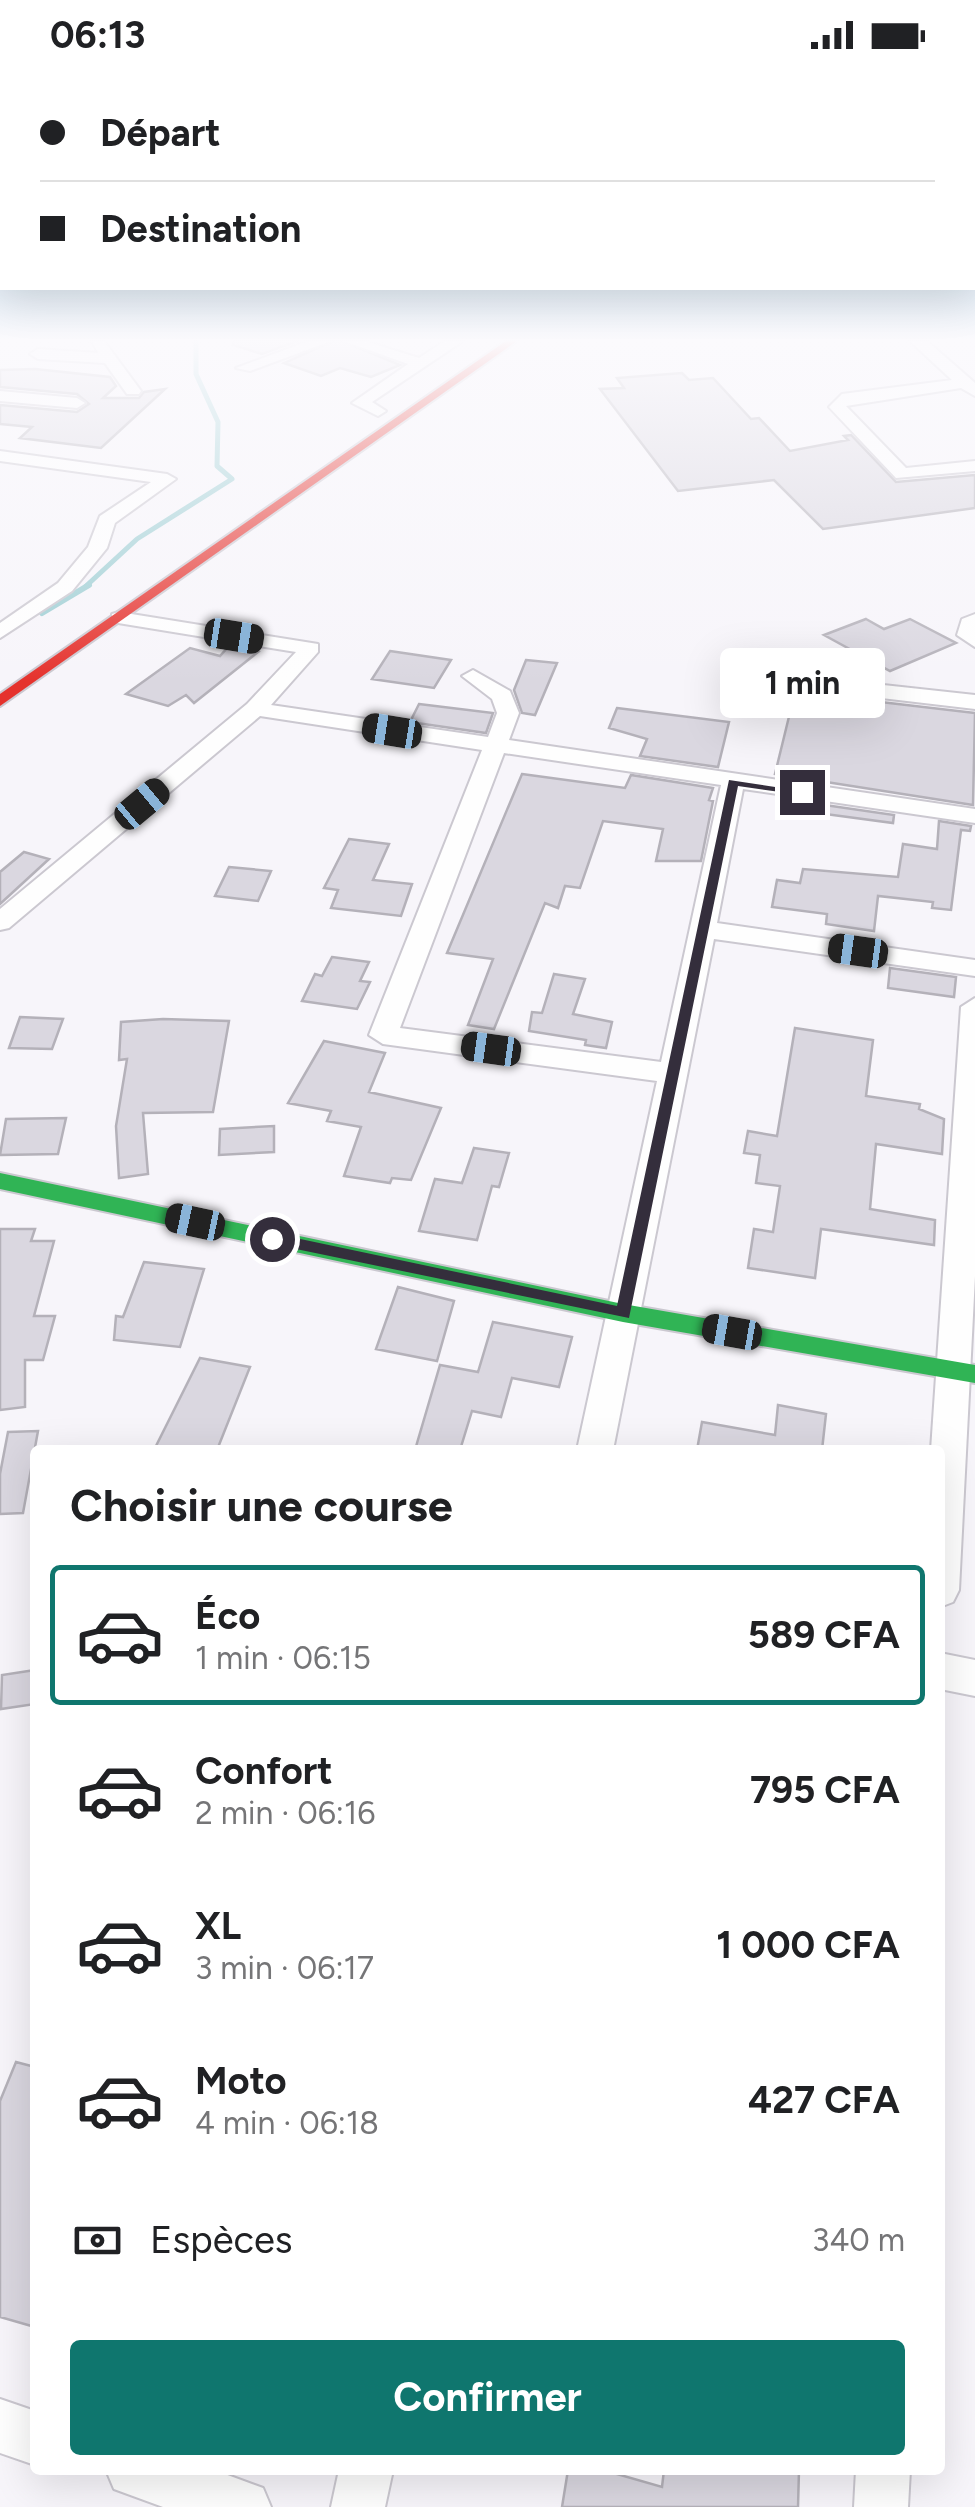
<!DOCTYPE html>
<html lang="fr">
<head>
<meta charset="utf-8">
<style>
  body { margin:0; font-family:Figtree,sans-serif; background:#f2f2f2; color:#202124; height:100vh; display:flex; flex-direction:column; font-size:38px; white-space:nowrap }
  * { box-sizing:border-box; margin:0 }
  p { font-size:32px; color:#757577 }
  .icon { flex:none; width:55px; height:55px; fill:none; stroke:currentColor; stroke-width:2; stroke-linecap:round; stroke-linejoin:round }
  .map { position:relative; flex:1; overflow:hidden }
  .drawer { position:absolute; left:30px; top:1375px; width:915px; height:1030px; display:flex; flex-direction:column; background:#fff; border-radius:10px; box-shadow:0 10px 40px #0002 }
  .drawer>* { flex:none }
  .hud { position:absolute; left:0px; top:0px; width:975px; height:220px; box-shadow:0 10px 40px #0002; display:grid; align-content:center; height:220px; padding:0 40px; background:#fff }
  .end { position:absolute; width:45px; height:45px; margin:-22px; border:12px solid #342e3c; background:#fff; box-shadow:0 0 0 5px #fff }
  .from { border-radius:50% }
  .bubble { position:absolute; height:70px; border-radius:10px; background:#fff; box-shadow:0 10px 40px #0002; font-size:32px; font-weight:700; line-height:70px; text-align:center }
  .car { position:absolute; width:30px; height:60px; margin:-30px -15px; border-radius:12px; box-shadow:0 0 8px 2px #0007; background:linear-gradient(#222 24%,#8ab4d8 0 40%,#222 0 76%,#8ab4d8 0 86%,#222 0) }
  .hud b { display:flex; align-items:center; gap:35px; height:95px; font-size:38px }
  .hud b+b { border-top:2px solid #e0e0e0 }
  .hud i { width:25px; height:25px; background:#202124 }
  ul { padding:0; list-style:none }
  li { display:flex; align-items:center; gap:30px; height:140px; margin:0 20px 15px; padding:0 20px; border:5px solid transparent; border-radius:10px }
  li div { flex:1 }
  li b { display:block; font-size:38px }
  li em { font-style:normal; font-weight:700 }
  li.selected { border-color:#0f766e }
  li>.icon { width:90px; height:90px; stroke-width:1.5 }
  h2 { padding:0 40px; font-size:45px; line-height:120px }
  .pay { display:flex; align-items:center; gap:25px; height:110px; padding:0 40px; font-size:38px }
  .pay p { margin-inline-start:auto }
  .button { display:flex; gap:20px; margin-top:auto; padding:20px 40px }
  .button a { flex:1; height:115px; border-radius:10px; background:#0f766e; color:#fff; font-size:40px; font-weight:700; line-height:115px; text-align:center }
  .status { display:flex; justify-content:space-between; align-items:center; height:70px; padding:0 50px; background:#fff; direction:ltr }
  .status svg { height:28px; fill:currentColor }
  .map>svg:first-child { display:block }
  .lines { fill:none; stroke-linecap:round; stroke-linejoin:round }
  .stream-far1 { stroke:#9dced3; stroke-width:5 }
  .stream { stroke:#9dced3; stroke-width:6 }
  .building { fill:#dad7e0; stroke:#b4b1b9; stroke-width:2.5 }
  .street-casing { stroke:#cbc8d0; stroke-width:4 }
  .fast-casing { stroke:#cbc8d0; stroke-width:4 }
  .jam-casing { stroke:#cbc8d0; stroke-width:4 }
  .street { fill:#fefefe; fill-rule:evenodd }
  .fast { fill:#30b455; fill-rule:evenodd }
  .jam { fill:#e5322d; fill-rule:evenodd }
  .route { fill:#342e3c }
</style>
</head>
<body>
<div class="status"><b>06:13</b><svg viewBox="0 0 49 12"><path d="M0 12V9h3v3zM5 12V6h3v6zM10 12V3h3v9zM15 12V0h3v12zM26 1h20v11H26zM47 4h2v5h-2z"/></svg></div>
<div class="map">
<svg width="975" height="2437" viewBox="0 0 975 2437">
  <rect width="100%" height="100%" fill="#f7f5fa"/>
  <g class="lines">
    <path class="stream-far1" d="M85,517L137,469L232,409L217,396L218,352L196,304V271"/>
    <path class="stream" d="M42,543L89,515"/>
  </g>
  <path class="building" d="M234,270H300L262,284L233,275Z
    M335,270H340L400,295L371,307L340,298L321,306L284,293Z
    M35,299L110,307L116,316L103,328H139L144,322L165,319L101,378L20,368L32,357L0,354V335L77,342L89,334L77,324L0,317V300Z
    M682,303L689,310L713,308L751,349L759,348L790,381L848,370L844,366L851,365L896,412L975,405V438L823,459L774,410L678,421L600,319L624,318L617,308Z
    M866,549L884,559L910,549L956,573L890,601L824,565Z
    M228,577L258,582L194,633L186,625L168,636L126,624L190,578L220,586Z
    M390,581L451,590L434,618L372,609Z
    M526,590L557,593L535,645L522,643L514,620Z
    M795,622L975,643L973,735L775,704Z
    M419,634L493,643L486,663L410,652Z
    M617,638L729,652L718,697L640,686L647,669L609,658Z
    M522,704L625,718L631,705L713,718L709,730L713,731L701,791H656L663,759L603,751L580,818L565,816L558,838L545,833L494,959L468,955L493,889L447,883Z
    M811,733L894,745L893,753L810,742Z
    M939,751L971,756L970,761L961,760L951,840L932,838L933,832L878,826L874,861L826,854L827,844L772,837L777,810L800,813L803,799L898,807L903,774L937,779Z
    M349,769L389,774L373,810L412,814L401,846L331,838L338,820L324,818Z
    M24,782L49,789L0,834V802Z
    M229,797L271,801L258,831L215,826Z
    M332,887L369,892L360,911L370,912L357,939L302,931L315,904L322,906Z
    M890,898L956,907L954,927L888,918Z
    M554,904L585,909L573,944L612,952L606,978L585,975L586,970L529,961L532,942L542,943Z
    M20,947L63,949L52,979L9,978Z
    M163,949L229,951L213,1042L143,1043L148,1104L119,1108L116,1056L127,989L119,990L121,952Z
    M795,958L873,970L866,1026L920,1034L919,1039L944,1049L942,1084L876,1074L870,1139L935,1150L934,1175L821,1159L815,1208L748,1198L754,1159L773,1162L780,1116L756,1113L760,1085L744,1083L748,1061L777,1066Z
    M324,971L385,983L369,1022L441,1038L411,1110L392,1108L390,1113L344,1106L361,1057L327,1051L331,1041L288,1033Z
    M66,1048L58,1084L0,1085L6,1049Z
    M274,1056V1082L219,1085L220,1059Z
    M474,1078L509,1083L499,1117L492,1116L477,1170L419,1161L435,1109L462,1113Z
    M0,1159H35L31,1171H54L34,1246H55L43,1290H25V1337L0,1340Z
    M144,1192L204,1199L180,1277L114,1270L116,1246L123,1247Z
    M398,1217L454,1231L437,1291L376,1279Z
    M493,1252L572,1267L559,1317L512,1308L501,1347L472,1341L460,1380H415L440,1295L478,1302Z
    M200,1288L250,1297L217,1380H154Z
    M778,1335L826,1344L822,1380H697L702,1352L775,1365Z
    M38,1361L23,1443L0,1444V1404L8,1362Z
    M35,1600V1634L1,1639L2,1605Z
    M16,1992L35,1997V2257L0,2247V2031Z
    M568,2400H603L662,2417L664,2400H799L798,2437H562Z"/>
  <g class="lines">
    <defs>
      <path id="street" d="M92,271H104L141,321L139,324H127L105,293L38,289L30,284L38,279L98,283Z
        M309,271H331L250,301L236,298Z
        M344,271H365L419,288L445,271H463L372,332L386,341L378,346L352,333L408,294Z
        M910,271H927L975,313V326L961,318L846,336L906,398L975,391V401L896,408L829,337L842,324L952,310Z
        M0,321L77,328L85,333L77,338L0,331Z
        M0,381L167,404L176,409L115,453L107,478L72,521L0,568V553L58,513L88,477L100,446L151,412L0,391Z
        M119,542L318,574V582L271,635L488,667L497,643L492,629L462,606L473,600L510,621L519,643L509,670L975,739V753L743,719L717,853L975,890V906L714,869L613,1380H577L657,1011L383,974L369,965L482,680L260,646L9,858L0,860V839L247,634L296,582L112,552V544ZM504,683L721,715L661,992L400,958Z
        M975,544V577L957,565L962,549Z
        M745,600L975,625V639L737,611V601Z
        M975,928V1206L959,1520L953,1532L940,1537V1380H931L961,937Z
        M940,1583L975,1590V1626L940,1619Z
        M0,2329L35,2341V2395L0,2383Z
        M106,2400H214L263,2418L271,2437H163L114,2419Z
        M339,2400H393L385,2437H331Z
        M856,2400H910L908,2437H854Z"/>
      <path id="fast" d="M0,1103L623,1234L975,1295V1313L623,1252L0,1119Z"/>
      <path id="jam" d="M506,271H517L0,636V624Z"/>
    </defs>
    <use href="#street" class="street-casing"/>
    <use href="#fast" class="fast-casing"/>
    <use href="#jam" class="jam-casing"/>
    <use href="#street" class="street"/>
    <use href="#fast" class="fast"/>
    <use href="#jam" class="jam"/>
  </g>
  <linearGradient id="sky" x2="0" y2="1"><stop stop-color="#8abee0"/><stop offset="0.44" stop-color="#fbfafd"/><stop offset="1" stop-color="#fbfafd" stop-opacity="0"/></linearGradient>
  <rect width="975" height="612" fill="url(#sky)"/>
  <path class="route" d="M729,710L808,722L802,725L738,716L629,1248L267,1173L265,1169L272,1163L617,1236Z"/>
</svg>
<i class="end from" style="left:272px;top:1169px"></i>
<i class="end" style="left:802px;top:722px"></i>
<div class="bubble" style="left:720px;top:578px;width:165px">1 min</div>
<i class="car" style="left:234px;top:566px;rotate:99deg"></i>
<i class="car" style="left:392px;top:661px;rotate:279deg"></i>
<i class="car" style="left:142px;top:734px;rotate:50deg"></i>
<i class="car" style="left:858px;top:881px;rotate:278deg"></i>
<i class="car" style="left:491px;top:979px;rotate:278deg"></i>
<i class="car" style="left:195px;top:1152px;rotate:282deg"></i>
<i class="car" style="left:732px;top:1262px;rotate:280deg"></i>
<div class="hud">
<b><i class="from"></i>Départ</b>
<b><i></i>Destination</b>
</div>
<section class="drawer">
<h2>Choisir une course</h2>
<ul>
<li class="selected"><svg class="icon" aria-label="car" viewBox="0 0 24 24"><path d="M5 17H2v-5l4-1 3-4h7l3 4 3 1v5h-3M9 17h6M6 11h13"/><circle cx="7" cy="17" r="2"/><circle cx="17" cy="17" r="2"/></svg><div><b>Éco</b><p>1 min · 06:15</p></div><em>589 CFA</em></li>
<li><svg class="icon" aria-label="car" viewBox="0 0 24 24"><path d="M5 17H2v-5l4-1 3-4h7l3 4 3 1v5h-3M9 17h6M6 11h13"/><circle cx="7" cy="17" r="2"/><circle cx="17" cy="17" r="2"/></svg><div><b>Confort</b><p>2 min · 06:16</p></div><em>795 CFA</em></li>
<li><svg class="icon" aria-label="car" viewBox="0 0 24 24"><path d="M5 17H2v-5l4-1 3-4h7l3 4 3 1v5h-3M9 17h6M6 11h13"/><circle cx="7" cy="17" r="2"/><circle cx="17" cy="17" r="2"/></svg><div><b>XL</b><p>3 min · 06:17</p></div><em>1 000 CFA</em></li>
<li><svg class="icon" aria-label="car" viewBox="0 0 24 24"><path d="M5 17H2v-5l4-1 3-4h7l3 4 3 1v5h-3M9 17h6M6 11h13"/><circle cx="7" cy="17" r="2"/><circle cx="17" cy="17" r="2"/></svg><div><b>Moto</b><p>4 min · 06:18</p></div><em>427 CFA</em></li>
</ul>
<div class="pay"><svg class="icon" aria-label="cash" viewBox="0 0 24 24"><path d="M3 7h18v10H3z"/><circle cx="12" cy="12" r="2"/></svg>Espèces<p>340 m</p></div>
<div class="button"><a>Confirmer</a></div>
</section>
</div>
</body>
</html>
